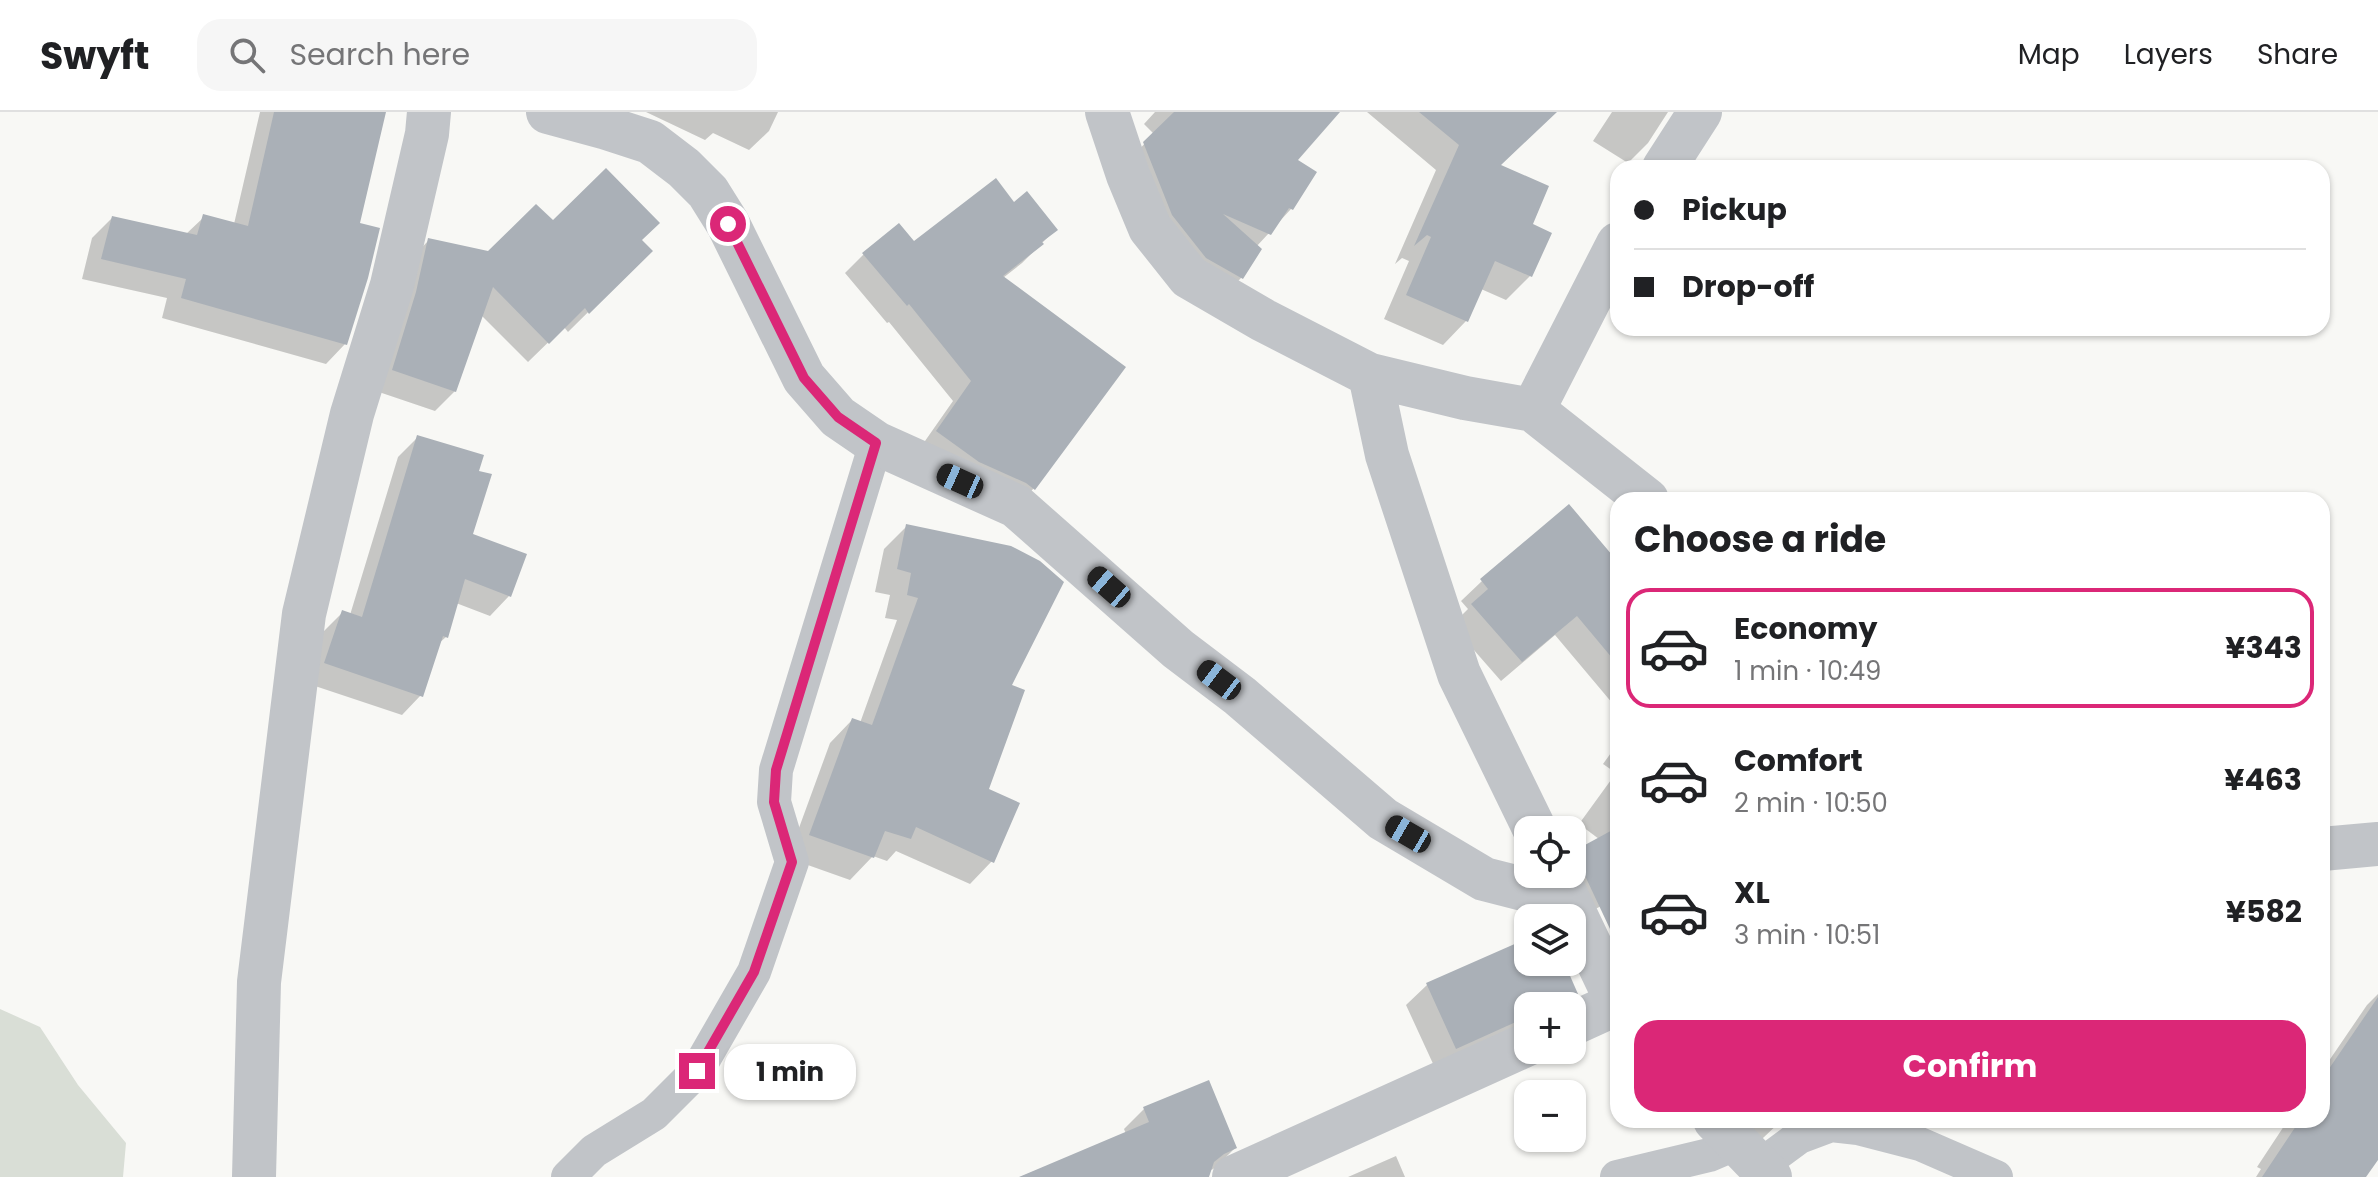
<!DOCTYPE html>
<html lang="en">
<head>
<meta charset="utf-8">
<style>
  body { margin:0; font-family:Poppins,sans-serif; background:#f6f6f6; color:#202124; height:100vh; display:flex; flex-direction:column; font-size:30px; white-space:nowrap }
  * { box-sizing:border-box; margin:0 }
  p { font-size:26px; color:#757577 }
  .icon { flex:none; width:44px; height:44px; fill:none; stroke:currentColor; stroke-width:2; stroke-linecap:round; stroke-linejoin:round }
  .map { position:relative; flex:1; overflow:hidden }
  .drawer { position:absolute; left:1610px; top:380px; width:720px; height:636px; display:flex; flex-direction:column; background:#fff; border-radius:24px; box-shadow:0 2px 6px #0004 }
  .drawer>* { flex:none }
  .guide { position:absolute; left:1610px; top:48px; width:720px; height:176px; border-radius:24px; box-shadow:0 2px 6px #0004; display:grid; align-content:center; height:176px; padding:0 24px; background:#fff }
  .buttons { position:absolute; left:1514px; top:704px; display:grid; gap:16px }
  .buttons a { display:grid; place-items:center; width:72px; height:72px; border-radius:16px; background:#fff; box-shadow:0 2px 6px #0004; font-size:40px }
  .end { position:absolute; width:36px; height:36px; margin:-18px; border:10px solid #db2777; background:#fff; box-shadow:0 0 0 4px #fff }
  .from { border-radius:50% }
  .bubble { position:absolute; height:56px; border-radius:24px; background:#fff; box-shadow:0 2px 6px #0004; font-size:26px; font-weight:700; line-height:56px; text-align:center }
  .car { position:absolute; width:24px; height:48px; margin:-24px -12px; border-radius:10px; box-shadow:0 0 6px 2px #0007; background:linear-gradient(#222 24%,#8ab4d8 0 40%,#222 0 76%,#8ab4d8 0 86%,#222 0) }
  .guide b { display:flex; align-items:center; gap:28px; height:76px; font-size:30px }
  .guide b+b { border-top:2px solid #e0e0e0 }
  .guide i { width:20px; height:20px; background:#202124 }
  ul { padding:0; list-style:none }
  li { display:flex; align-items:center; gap:24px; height:120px; margin:0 16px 12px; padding:0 8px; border:4px solid transparent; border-radius:24px }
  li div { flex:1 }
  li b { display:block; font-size:30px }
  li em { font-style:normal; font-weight:700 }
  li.selected { border-color:#db2777 }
  li>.icon { width:72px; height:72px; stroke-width:1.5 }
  h2 { padding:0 24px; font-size:36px; line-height:96px }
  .button { display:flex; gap:16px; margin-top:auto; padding:16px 24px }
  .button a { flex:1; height:92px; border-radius:24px; background:#db2777; color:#fff; font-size:32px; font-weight:700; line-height:92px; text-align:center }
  header { display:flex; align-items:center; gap:48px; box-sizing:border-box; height:112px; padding:0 40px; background:#fff; border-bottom:2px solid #e0e0e0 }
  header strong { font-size:38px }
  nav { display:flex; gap:44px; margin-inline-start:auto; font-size:28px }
  .search { width:560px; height:72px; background:#f6f6f6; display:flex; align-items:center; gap:20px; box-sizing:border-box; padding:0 28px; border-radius:24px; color:#757577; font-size:30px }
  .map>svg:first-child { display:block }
  .green { fill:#d9ded6 }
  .shadow { fill:#0003 }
  .building { fill:#aab0b7 }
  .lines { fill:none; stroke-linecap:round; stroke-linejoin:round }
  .service { stroke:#c1c4c8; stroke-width:34 }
  .minor { stroke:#c1c4c8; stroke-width:44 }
  .route { stroke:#db2777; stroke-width:10 }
</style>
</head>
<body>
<header>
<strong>Swyft</strong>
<div class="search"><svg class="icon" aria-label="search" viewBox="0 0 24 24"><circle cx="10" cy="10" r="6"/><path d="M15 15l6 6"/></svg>Search here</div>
<nav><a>Map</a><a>Layers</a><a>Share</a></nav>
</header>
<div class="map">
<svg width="2378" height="1065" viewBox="0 0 2378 1065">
  <rect width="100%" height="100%" fill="#f8f8f5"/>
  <path class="green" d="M0,897L40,915L78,973L126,1031L123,1065H0Z"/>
  <path class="shadow" d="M260,0H384L358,113L345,232L326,252L162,206L167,186L82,167L92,126L112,106L185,123L204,105L234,112Z
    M646,0H778L769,19L749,38L713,21L705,28Z
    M1155,0H1337L1295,48L1291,97L1256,135L1259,138L1241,166L1218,190L1121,56L1154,22L1144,12Z
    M1367,0H1555L1499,54L1530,113V164L1506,188L1481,177L1466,209L1443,233L1384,207L1409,149L1402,146L1395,152L1436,58Z
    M1612,0H1668L1648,31L1628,51L1593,29Z
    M1014,93L1055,118L1022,151L1003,166L1034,376L1015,396L918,339L953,289L889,210L887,211L845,161L864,142L914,132Z
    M553,111L640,128L650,139L568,220L564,215L528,250L481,203L455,279L435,299L373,278L409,149L429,128L488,141Z
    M418,325L477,360L470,423L525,443L509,484L490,504L456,491L446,525L438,532L421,583L402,603L306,571L323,520L343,500L350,503L398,345Z
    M907,414L1009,574L986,678L992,749L970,772L896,739L887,749L873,744L850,768L788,746L830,631L852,608L860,611L897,508L885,506L890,483L875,480L884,437Z
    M1618,453V587L1613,592L1555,523L1501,569L1452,513L1468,497L1461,489L1482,469Z
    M1618,631V806L1601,794L1572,810V742L1599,727L1579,712L1616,661L1603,652Z
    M1528,828V850H1561L1576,881L1563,894H1528V920L1435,956L1406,893L1427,873Z
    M2378,882V1044L2364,1065H2256L2261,1057L2257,1055L2288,1008H2322V959L2367,893Z
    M1144,997L1235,1036L1215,1056L1209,1059L1207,1065H1020L1126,1022L1124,1017Z
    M1716,1008H1782L1747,1041Z
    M1396,1044L1405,1065H1348Z"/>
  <path class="building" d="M274,0H386L360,111L380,116L368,166L347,233L181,186L186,167L101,147L112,104L197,123L203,102L248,114Z
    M1174,0H1340L1298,48L1317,60L1293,98L1289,96L1271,123L1223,102L1262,137L1243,167L1206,146L1172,103L1143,30Z
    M1419,0H1557L1501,53L1549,74L1533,112L1552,121L1532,165L1495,149L1468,210L1406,183L1431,125L1427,123L1414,134L1459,33Z
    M606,56L660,111L642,128L653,139L589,202L585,196L549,232L493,175L456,280L392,258L416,180L428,126L488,139L536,92L553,108Z
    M996,66L1014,90L1027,79L1058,118L1042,130L1044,132L1003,164L1126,255L1035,378L1026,371L979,350L936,319L971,269L909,192L907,194L862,141L899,111L914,129Z
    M417,323L484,343L479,359L492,362L473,422L527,442L511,485L465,467L448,526L443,524L423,585L324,551L342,498L362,505Z
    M1569,392L1618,450V553L1577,504L1522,550L1471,492L1488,477L1480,467Z
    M906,412L1011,434L1040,449L1064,470L1012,573L1025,578L989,677L1020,691L994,751L916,715L911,727L885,719L874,746L809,723L852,606L872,613L918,486L907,483L911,461L897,457Z
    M1618,715V834L1579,751L1572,743V740Z
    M1528,826V850H1564L1578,882L1556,894H1528V907L1518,909L1456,937L1426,871Z
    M2378,885V1048L2366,1065H2262L2300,1008H2322V967Z
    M1209,968L1237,1036L1224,1042L1214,1050L1209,1065H1019L1149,1010L1143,995Z"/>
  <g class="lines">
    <path class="service" d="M1831,1013L1858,1016L1920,1032L1996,1065
      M1760,1054L1799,1025L1831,1013L1837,1008
      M568,1065L594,1039L654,1002L697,959L754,860L792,750L774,690L776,658L876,331
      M1617,1065L1709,1043L1737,1031"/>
    <path class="minor" d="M548,0L607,16L650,30L684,56L708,80L728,112L804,266L838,305L876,331L1016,394L1178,537L1240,584L1383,707L1484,767L1523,777L1564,778
      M1107,0L1128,63L1150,116L1189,165L1263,208L1370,263L1465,286L1533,298L1647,388
      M1664,56L1700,0
      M1370,263L1387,343L1459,562L1535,718
      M1533,298L1618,132
      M2322,737L2378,732
      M1556,762L1618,892
      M1572,912L1618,891
      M1715,1008L1770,1065
      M254,1065L259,870L304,502L352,302L392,173L427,22L429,0
      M1234,1065L1528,932"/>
  </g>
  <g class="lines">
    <path class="route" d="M697,959L754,860L792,750L774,690L776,658L876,331L838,305L804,266L728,112"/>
  </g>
</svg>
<div class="buttons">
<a><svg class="icon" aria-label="locate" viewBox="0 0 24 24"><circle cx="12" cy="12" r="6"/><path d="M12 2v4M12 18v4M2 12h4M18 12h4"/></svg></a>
<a><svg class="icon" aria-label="layers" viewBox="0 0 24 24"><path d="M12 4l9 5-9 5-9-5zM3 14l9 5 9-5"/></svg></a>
<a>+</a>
<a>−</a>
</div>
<i class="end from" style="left:728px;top:112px"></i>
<i class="end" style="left:697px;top:959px"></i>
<div class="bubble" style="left:724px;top:932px;width:132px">1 min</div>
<i class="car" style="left:960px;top:369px;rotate:294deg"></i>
<i class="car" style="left:1109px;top:475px;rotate:311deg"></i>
<i class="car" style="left:1219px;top:568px;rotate:307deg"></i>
<i class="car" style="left:1408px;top:722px;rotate:300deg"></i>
<div class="guide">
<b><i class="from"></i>Pickup</b>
<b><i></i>Drop-off</b>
</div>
<section class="drawer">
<h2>Choose a ride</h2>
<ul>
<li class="selected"><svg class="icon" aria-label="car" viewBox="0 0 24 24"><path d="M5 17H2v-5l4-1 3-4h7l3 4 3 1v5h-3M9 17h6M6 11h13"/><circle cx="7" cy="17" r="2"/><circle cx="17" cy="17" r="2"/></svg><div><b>Economy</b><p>1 min · 10:49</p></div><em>¥343</em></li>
<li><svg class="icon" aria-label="car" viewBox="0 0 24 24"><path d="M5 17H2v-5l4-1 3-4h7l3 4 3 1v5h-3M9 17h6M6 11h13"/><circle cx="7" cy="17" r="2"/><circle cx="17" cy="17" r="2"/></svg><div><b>Comfort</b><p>2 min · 10:50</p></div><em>¥463</em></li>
<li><svg class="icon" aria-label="car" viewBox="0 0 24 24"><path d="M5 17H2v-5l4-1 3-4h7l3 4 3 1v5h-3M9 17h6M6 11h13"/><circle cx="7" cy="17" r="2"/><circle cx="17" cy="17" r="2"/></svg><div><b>XL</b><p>3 min · 10:51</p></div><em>¥582</em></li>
</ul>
<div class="button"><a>Confirm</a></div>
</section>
</div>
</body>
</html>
